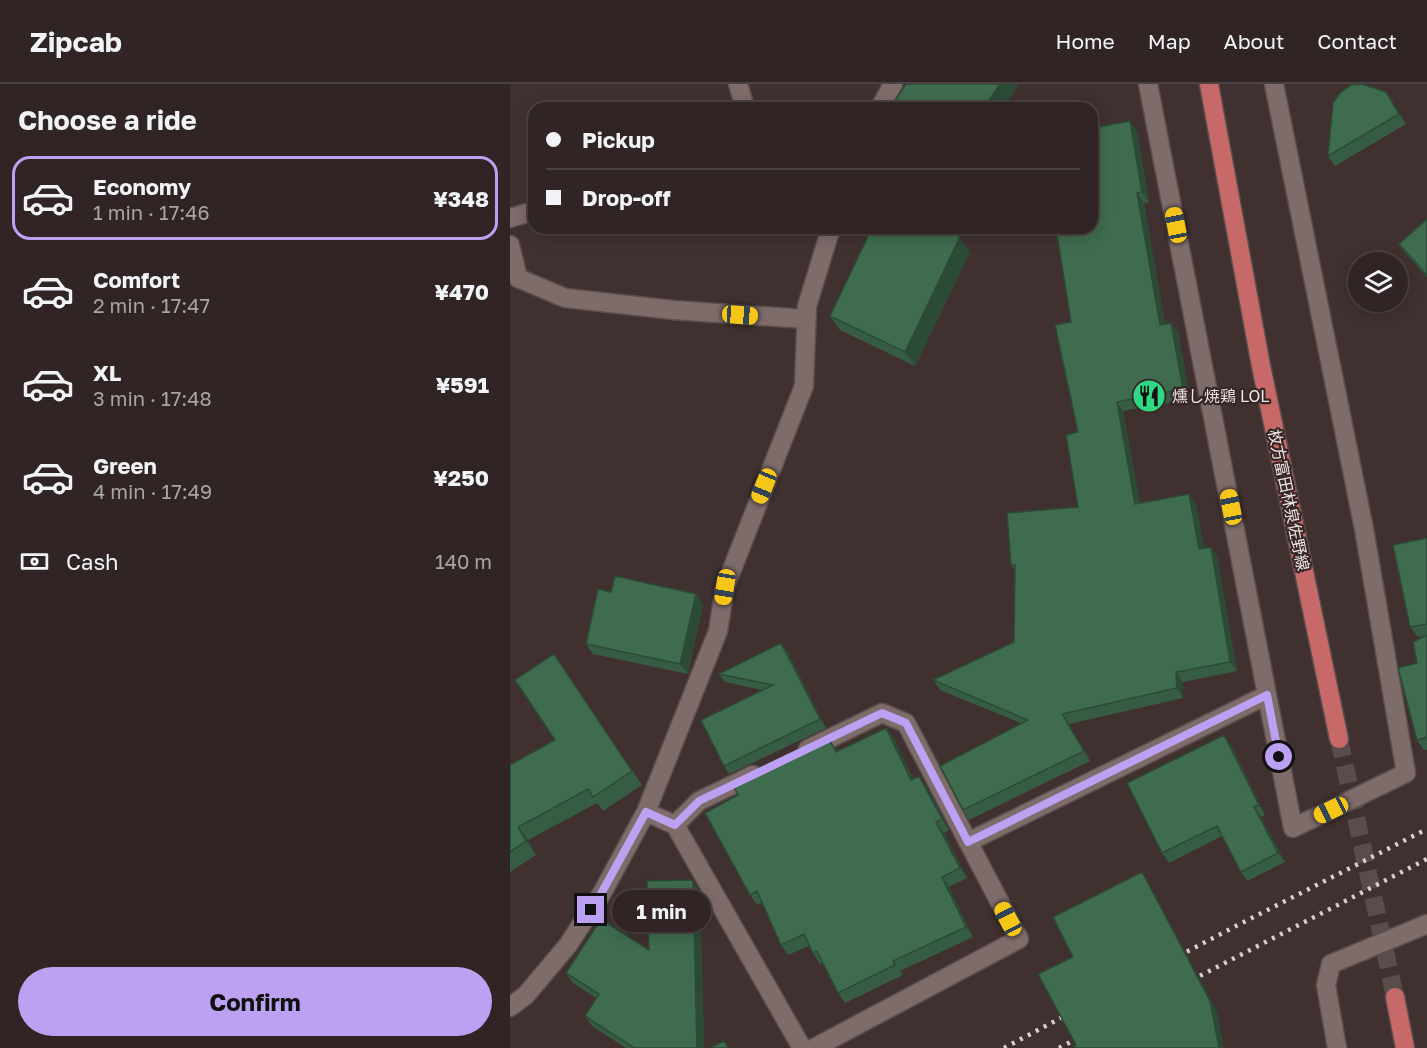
<!DOCTYPE html>
<html lang="en">
<head>
<meta charset="utf-8">
<style>
  body { margin:0; font-family:"Golos Text","Noto Sans JP",sans-serif; background:#3c3131; color:#f1f3f6; height:100vh; display:flex; flex-direction:column; font-size:22px; white-space:nowrap }
  * { box-sizing:border-box; margin:0 }
  p { font-size:20px; color:#a8a5a6 }
  .icon { flex:none; width:33px; height:33px; fill:none; stroke:currentColor; stroke-width:2; stroke-linecap:round; stroke-linejoin:round }
  .map { position:relative; flex:1; overflow:hidden }
  .side { display:flex; flex-direction:column; background:#302524; width:510px }
  .side>* { flex:none }
  .banner { position:absolute; left:18px; top:18px; width:570px; height:132px; border-radius:18px; box-shadow:0 3px 15px #0003,0 0 0 2px #4b4241; display:grid; align-content:center; height:132px; padding:0 18px; background:#302524 }
  .tools { position:absolute; left:838px; top:168px; display:grid; gap:12px }
  .tools a { display:grid; place-items:center; width:60px; height:60px; border-radius:50%; background:#302524; box-shadow:0 3px 15px #0003,0 0 0 2px #4b4241; font-size:30px }
  .end { position:absolute; width:27px; height:27px; margin:-14px; border:8px solid #bca0f2; background:#111; box-shadow:0 0 0 3px #111 }
  .from { border-radius:50% }
  .bubble { position:absolute; height:42px; border-radius:21px; background:#302524; box-shadow:0 3px 15px #0003,0 0 0 2px #4b4241; font-size:20px; font-weight:700; line-height:42px; text-align:center }
  .car { position:absolute; width:18px; height:36px; margin:-18px -9px; border-radius:8px; box-shadow:0 0 4px 2px #0007; background:linear-gradient(#f5c518 24%,#345 0 40%,#f5c518 0 76%,#345 0 86%,#f5c518 0) }
  .banner b { display:flex; align-items:center; gap:21px; height:57px; font-size:22px }
  .banner b+b { border-top:2px solid #4b4241 }
  .banner i { width:15px; height:15px; background:#f1f3f6 }
  ul { padding:0; list-style:none }
  li { display:flex; align-items:center; gap:18px; height:84px; margin:0 12px 9px; padding:0 6px; border:3px solid transparent; border-radius:18px }
  li div { flex:1 }
  li b { display:block; font-size:22px }
  li em { font-style:normal; font-weight:700 }
  li.current { border-color:#bca0f2 }
  li>.icon { width:54px; height:54px; stroke-width:1.5 }
  h2 { padding:0 18px; font-size:27px; line-height:72px }
  .pay { display:flex; align-items:center; gap:15px; height:66px; padding:0 18px; font-size:22px }
  .pay p { margin-inline-start:auto }
  .button { display:flex; gap:12px; margin-top:auto; padding:12px 18px }
  .button a { flex:1; height:69px; border-radius:36px; background:#bca0f2; color:#111; font-size:24px; font-weight:700; line-height:69px; text-align:center }
  header { display:flex; align-items:center; gap:36px; box-sizing:border-box; height:84px; padding:0 30px; background:#302524; border-bottom:2px solid #4b4241 }
  header strong { font-size:28px }
  nav { display:flex; gap:33px; margin-inline-start:auto; font-size:21px }
  main { display:flex; flex:1; min-height:0 }
  .map>svg:first-child { display:block }
  .lines { fill:none; stroke-linecap:round; stroke-linejoin:round }
  .primary-tunnel { stroke:#5a4c4b; stroke-width:18; stroke-dasharray:18 9; stroke-linecap:butt }
  .street-casing { stroke:#5b4e4d; stroke-width:21 }
  .primary-casing { stroke:#5b4e4d; stroke-width:21 }
  .street { stroke:#7e6c6b; stroke-width:18 }
  .primary { stroke:#c86969; stroke-width:18 }
  .rail { stroke:#dacfce; stroke-width:4.5; stroke-dasharray:3 6; stroke-linecap:butt }
  .wall { fill:#365c44 }
  .shaded-wall { fill:#2c4b37 }
  .building { fill:#3f6b4f; stroke:#2c4b37; stroke-width:1.5 }
  .route { stroke:#bca0f2; stroke-width:8 }
  .labels { text-anchor:middle; stroke-width:4.5; stroke-linejoin:round; paint-order:stroke }
  .poi-label { font-size:16px; fill:#efe5e4; stroke:#362726; text-anchor:start }
  .street-label { font-size:16px; fill:#efe5e4; stroke:#362726 }
</style>
</head>
<body>
<header>
<strong>Zipcab</strong>
<nav><a>Home</a><a>Map</a><a>About</a><a>Contact</a></nav>
</header>
<main>
<section class="side">
<h2>Choose a ride</h2>
<ul>
<li class="current"><svg class="icon" aria-label="car" viewBox="0 0 24 24"><path d="M5 17H2v-5l4-1 3-4h7l3 4 3 1v5h-3M9 17h6M6 11h13"/><circle cx="7" cy="17" r="2"/><circle cx="17" cy="17" r="2"/></svg><div><b>Economy</b><p>1 min · 17:46</p></div><em>¥348</em></li>
<li><svg class="icon" aria-label="car" viewBox="0 0 24 24"><path d="M5 17H2v-5l4-1 3-4h7l3 4 3 1v5h-3M9 17h6M6 11h13"/><circle cx="7" cy="17" r="2"/><circle cx="17" cy="17" r="2"/></svg><div><b>Comfort</b><p>2 min · 17:47</p></div><em>¥470</em></li>
<li><svg class="icon" aria-label="car" viewBox="0 0 24 24"><path d="M5 17H2v-5l4-1 3-4h7l3 4 3 1v5h-3M9 17h6M6 11h13"/><circle cx="7" cy="17" r="2"/><circle cx="17" cy="17" r="2"/></svg><div><b>XL</b><p>3 min · 17:48</p></div><em>¥591</em></li>
<li><svg class="icon" aria-label="car" viewBox="0 0 24 24"><path d="M5 17H2v-5l4-1 3-4h7l3 4 3 1v5h-3M9 17h6M6 11h13"/><circle cx="7" cy="17" r="2"/><circle cx="17" cy="17" r="2"/></svg><div><b>Green</b><p>4 min · 17:49</p></div><em>¥250</em></li>
</ul>
<div class="pay"><svg class="icon" aria-label="cash" viewBox="0 0 24 24"><path d="M3 7h18v10H3z"/><circle cx="12" cy="12" r="2"/></svg>Cash<p>140 m</p></div>
<div class="button"><a>Confirm</a></div>
</section>
<div class="map">
<svg width="917" height="964" viewBox="0 0 917 964">
  <rect width="100%" height="100%" fill="#403130"/>
  <g class="lines">
    <path class="primary-tunnel" d="M829,655L885,913"/>
    <defs>
      <path id="street" d="M228,0L235,24
        M638,0L783,744L896,689L854,445L764,0
        M370,24L383,0
        M0,134L24,127
        M0,161L8,194L55,214L163,226L296,235
        M298,665L372,629L396,639L509,855L304,964
        M136,728L165,741L292,964
        M165,741L189,717L243,691
        M458,758L757,611
        M0,923L16,911L58,861L92,809L136,728L208,547L215,503L294,302L297,222L321,144
        M827,964L816,901L821,880L917,840"/>
      <path id="primary" d="M699,0L751,282L829,655
        M885,913L895,964"/>
    </defs>
    <use href="#street" class="street-casing"/>
    <use href="#primary" class="primary-casing"/>
    <use href="#street" class="street"/>
    <use href="#primary" class="primary"/>
    <path class="rail" d="M661,876L726,842L917,745
      M674,900L917,775
      M494,964L566,926
      M549,964L578,949"/>
  </g>
  <path class="wall" d="M883,18L896,40L825,82L818,72Z
    M627,47L639,118L634,119L655,240L668,248L680,315L613,327L630,419L686,420L694,465L701,463L707,473L727,587L673,598V614L559,640L580,677L459,736L453,726L511,639L430,606L423,596L504,558L505,488L501,481L568,423V348L561,238L582,144L587,67Z
    M917,135V193L895,169L889,160Z
    M460,168L405,282L330,246L320,232Z
    M917,454V666H914L907,656V579L915,552L908,553L900,543Z
    M101,508L193,520L178,590L83,570L76,560Z
    M271,559L277,567L316,644L219,690L214,682L252,606L215,598L209,590Z
    M53,583L132,701L93,727L87,719L18,756L26,771L0,788V681L45,656Z
    M318,653L327,667L384,654L403,695L416,702L439,746L434,749L457,794L439,803L463,853L390,887L393,891L335,919L328,909L312,879L310,880L303,869L299,862L278,871L271,861L252,819L247,821L240,811L228,711Z
    M721,661L755,731L751,733L775,778L737,797L731,788L712,752L659,779L652,769Z
    M190,808L194,964H116L82,942L75,932L86,914L63,899L56,889L139,866Z"/>
  <path class="shaded-wall" d="M490,0H509L494,24H474Z
    M876,8L883,18L896,40L889,30Z
    M620,37L627,47L639,118L632,108Z
    M627,109L634,119L657,250L650,241Z
    M450,153L460,168L405,282L395,268Z
    M661,239L668,248L680,315L673,305Z
    M607,318L613,327L632,429L625,420Z
    M679,410L686,420L696,475L689,465Z
    M701,463L707,473L727,587L720,578Z
    M186,510L193,520L178,590L170,580Z
    M271,559L277,567L316,644L310,635Z
    M666,588L673,598V614L667,604Z
    M552,630L559,640L580,677L574,667Z
    M376,644L384,654L408,707L401,696Z
    M714,651L721,661L755,731L749,721Z
    M409,692L416,702L439,746L432,735Z
    M744,723L751,733L775,778L768,769Z
    M426,738L434,749L457,794L450,784Z
    M8,743L18,756L26,771L16,757Z
    M632,788L638,798L707,927L714,964H709Z
    M432,793L439,803L463,853L456,843Z
    M182,796L190,808L194,964H187Z"/>
  <path class="building" d="M396,0H490L474,24H380Z
    M852,0L876,8L889,30L818,72L823,19L830,9L841,1Z
    M620,37L632,108L627,109L650,241L661,239L673,305L607,318L625,420L679,410L689,465L701,463L720,578L666,588L667,604L552,630L574,667L453,726L430,682L518,636L423,596L504,558L505,481H501L497,429L568,423L556,351L568,348L545,241L561,238L546,144H582V68L587,67L583,44Z
    M917,135V191L889,160Z
    M362,144H431L450,153L395,268L320,232Z
    M917,454V540L900,543L883,461Z
    M105,492L186,510L170,580L76,560L88,505L101,508Z
    M917,551V653L907,656L888,584L907,579L903,558Z
    M271,559L310,635L214,682L191,636L263,601L209,590Z
    M44,570L122,687L83,713L78,705L8,743L16,757L0,768V681L45,656L5,596Z
    M376,644L401,696L409,692L432,735L426,738L450,784L432,793L456,843L383,877L385,881L328,909L307,867L303,869L294,850L271,861L247,807L240,811L195,729L228,711L222,700L318,653L326,668Z
    M714,651L749,721L744,723L768,769L731,788L707,742L652,769L617,699Z
    M632,788L700,917L709,964H565L564,962L566,961L528,890L563,873L543,833Z
    M182,796L183,798L187,964H124L75,932L89,910L56,889L91,835L139,866L137,797Z
    M214,957L218,964H200Z"/>
  <g class="lines">
    <path class="route" d="M81,826L92,808L136,728L165,741L189,717L372,629L396,639L458,758L757,611L769,673"/>
  </g>
  <defs>
    <symbol id="restaurant-disc" viewBox="-11 -11 22 22"><circle r="9.5" fill="#2fd883" stroke="#362726"/><path d="M-5-6h1v4h1v-4h1v4h1v-4h1v5L-1.5 .5V6h-2V.5L-5-1ZM5-6V6H3V1.5H1.5Q1.5-4 5-6Z" fill="#111"/></symbol>
  </defs>
  <g fill-rule="evenodd">
    <use href="#restaurant-disc" x="620" y="293" width="38" height="38"/>
  </g>
  <g class="labels">
    <g class="poi-label">
      <text x="662" y="318">燻し焼鶏 LOL</text>
    </g>
    <g class="street-label">
      <text transform="translate(779 416) rotate(78)" y="6">枚方富田林泉佐野線</text>
    </g>
  </g>
</svg>
<div class="tools">
<a><svg class="icon" aria-label="layers" viewBox="0 0 24 24"><path d="M12 4l9 5-9 5-9-5zM3 14l9 5 9-5"/></svg></a>
</div>
<i class="end from" style="left:769px;top:673px"></i>
<i class="end" style="left:81px;top:826px"></i>
<div class="bubble" style="left:102px;top:806px;width:99px">1 min</div>
<i class="car" style="left:666px;top:141px;rotate:349deg"></i>
<i class="car" style="left:230px;top:231px;rotate:94deg"></i>
<i class="car" style="left:254px;top:402px;rotate:202deg"></i>
<i class="car" style="left:721px;top:423px;rotate:349deg"></i>
<i class="car" style="left:215px;top:503px;rotate:189deg"></i>
<i class="car" style="left:821px;top:726px;rotate:244deg"></i>
<i class="car" style="left:498px;top:835px;rotate:332deg"></i>
<div class="banner">
<b><i class="from"></i>Pickup</b>
<b><i></i>Drop-off</b>
</div>
</div>
</main>
</body>
</html>
